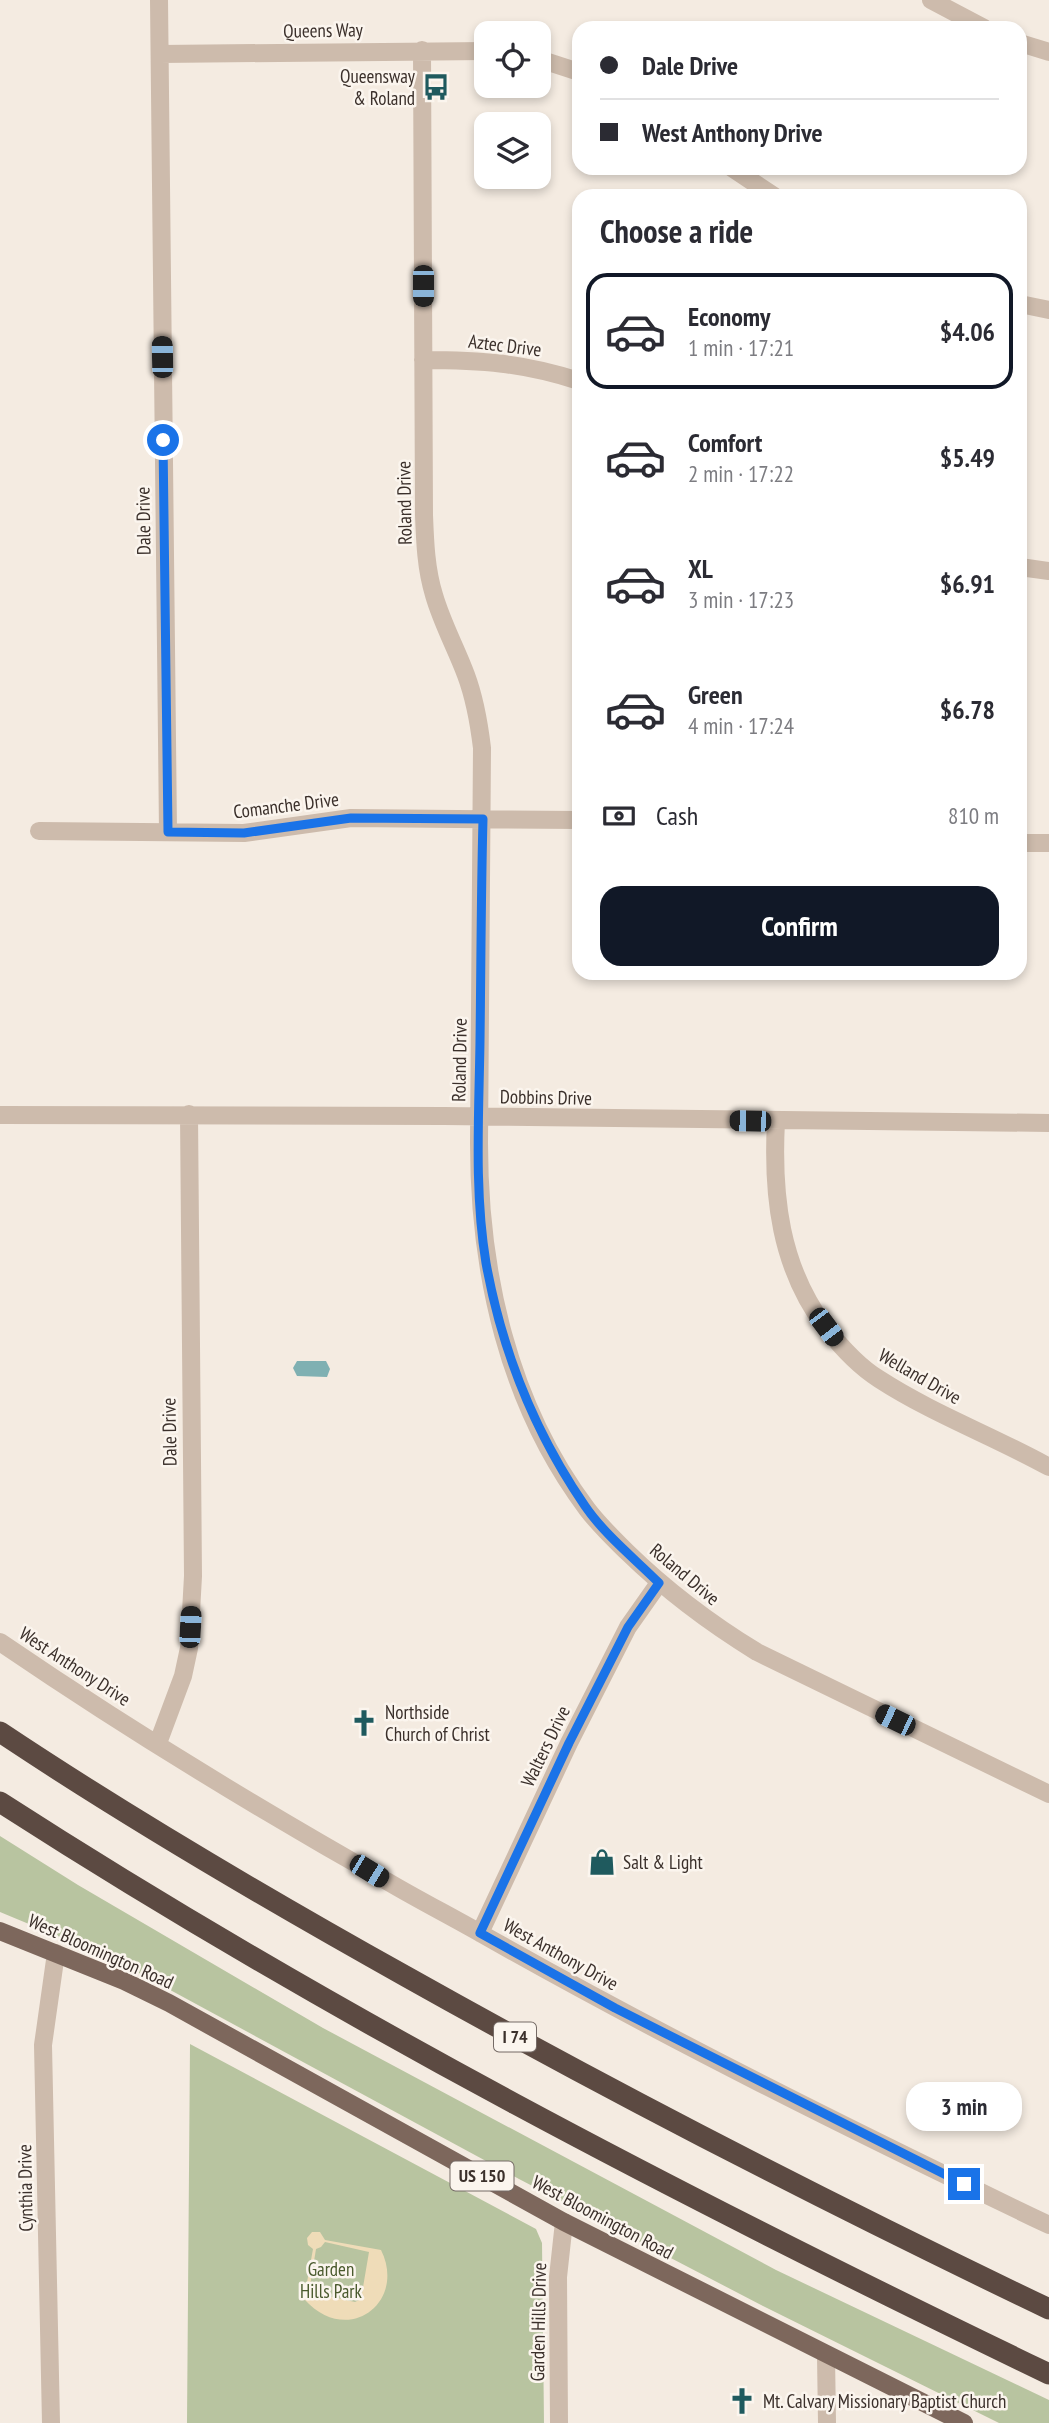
<!DOCTYPE html>
<html lang="en">
<head>
<meta charset="utf-8">
<style>
  body { margin:0; font-family:"PT Sans Narrow",sans-serif; background:#f7f7f7; color:#2b2b33; height:100vh; display:flex; flex-direction:column; font-size:26px; white-space:nowrap }
  * { box-sizing:border-box; margin:0 }
  p { font-size:23px; color:#7c7c81 }
  .icon { flex:none; width:38px; height:38px; fill:none; stroke:currentColor; stroke-width:2; stroke-linecap:round; stroke-linejoin:round }
  .map { position:relative; flex:1; overflow:hidden }
  .details { position:absolute; left:572px; top:189px; width:455px; height:791px; display:flex; flex-direction:column; background:#fff; border-radius:21px; box-shadow:0 4px 10px #0003 }
  .details>* { flex:none }
  .banner { position:absolute; left:572px; top:21px; width:455px; height:154px; border-radius:21px; box-shadow:0 4px 10px #0003; display:grid; align-content:center; height:154px; padding:0 28px; background:#fff }
  .controls { position:absolute; left:474px; top:21px; display:grid; gap:14px }
  .controls a { display:grid; place-items:center; width:77px; height:77px; border-radius:14px; background:#fff; box-shadow:0 4px 10px #0003; font-size:35px }
  .end { position:absolute; width:32px; height:32px; margin:-16px; border:9px solid #1a73e8; background:#fff; box-shadow:0 0 0 4px #fff }
  .from { border-radius:50% }
  .bubble { position:absolute; height:49px; border-radius:21px; background:#fff; box-shadow:0 4px 10px #0003; font-size:23px; font-weight:700; line-height:49px; text-align:center }
  .car { position:absolute; width:21px; height:42px; margin:-21px -10px; border-radius:9px; box-shadow:0 0 5px 2px #0007; background:linear-gradient(#222 24%,#8ab4d8 0 40%,#222 0 76%,#8ab4d8 0 86%,#222 0) }
  .banner b { display:flex; align-items:center; gap:24px; height:66px; font-size:26px }
  .banner b+b { border-top:2px solid #e1e1e2 }
  .banner i { width:18px; height:18px; background:#2b2b33 }
  ul { padding:0; list-style:none }
  li { display:flex; align-items:center; gap:21px; height:116px; margin:0 14px 10px; padding:0 14px; border:4px solid transparent; border-radius:21px }
  li div { flex:1 }
  li b { display:block; font-size:26px }
  li em { font-style:normal; font-weight:700 }
  li.on { border-color:#111827 }
  li>.icon { width:63px; height:63px; stroke-width:1.5 }
  h2 { padding:0 28px; font-size:32px; line-height:84px }
  .pay { display:flex; align-items:center; gap:18px; height:77px; padding:0 28px; font-size:26px }
  .pay p { margin-inline-start:auto }
  .primary-button { display:flex; gap:14px; margin-top:auto; padding:14px 28px }
  .primary-button a { flex:1; height:80px; border-radius:21px; background:#111827; color:#fff; font-size:28px; font-weight:700; line-height:80px; text-align:center }
  .map>svg:first-child { display:block }
  .green { fill:#b8c4a0 }
  .sand { fill:#efdcb8; fill-rule:evenodd }
  .water { fill:#7fb0b2 }
  .lines { fill:none; stroke-linecap:round; stroke-linejoin:round }
  .minor { stroke:#cdbbac; stroke-width:18 }
  .major { stroke:#7d675c; stroke-width:18 }
  .highway { stroke:#5c4a42; stroke-width:21 }
  .route { stroke:#1a73e8; stroke-width:9 }
  .labels { text-anchor:middle; stroke-width:5; stroke-linejoin:round; paint-order:stroke }
  .shield { fill:#fbf5ee; stroke:#756b66; stroke-width:2 }
  .shield-label { font-size:18px; font-weight:bold; fill:#3b302b }
  .street-label { font-size:19px; fill:#3b302b; stroke:#fbf5ee }
  .poi-label { font-size:19px; fill:#3b302b; stroke:#fbf5ee; text-anchor:start }
  .park-label { font-size:19px; fill:#4a5a2e; stroke:#fbf5ee }
</style>
</head>
<body>
<div class="map">
<svg width="1049" height="2423" viewBox="0 0 1049 2423">
  <rect width="100%" height="100%" fill="#f4ebe1"/>
  <path class="green" d="M0,1836L78,1885L323,2028L776,2270L1049,2400V2423H999L763,2306L519,2179L113,1959L0,1912Z
    M190,2044L536,2229L542,2243L544,2423H187Z"/>
  <path class="sand" d="M312,2232H320L325,2240L381,2250C407,2302 348,2348 304,2299L313,2249L308,2245L307,2238ZM325,2242L369,2252L361,2299L355,2302L309,2292L316,2249L321,2247Z"/>
  <path class="water" d="M297,1361H326L330,1369L327,1377L297,1376L293,1368Z"/>
  <g class="lines">
    <path class="minor" d="M159,0L168,832
      M931,0L984,28
      M1020,43L1049,52
      M422,50L424,515C425,542 426,569 434,595C442,623 456,648 466,675C475,699 479,723 482,748L479,1143C479,1272 508,1404 587,1509C599,1525 613,1538 627,1552C668,1592 708,1622 757,1652L1049,1794
      M160,54L486,51
      M539,59L579,72
      M732,168L774,196
      M1020,304L1049,310
      M423,360C481,360 524,363 579,381
      M1020,567L1049,571
      M39,831L244,833L351,818L579,820
      M1020,843H1049
      M0,1115L444,1116L1049,1123
      M776,1121C772,1196 780,1267 826,1328C841,1347 858,1366 879,1379C933,1414 993,1436 1049,1467
      M0,1642C126,1728 257,1808 390,1883C419,1900 450,1916 480,1933C665,2038 857,2133 1049,2225
      M158,1743L183,1676L189,1648L193,1576L189,1114
      M480,1933L569,1743L628,1627L659,1583
      M826,2355L827,2423
      M51,2423L43,2045L56,1953
      M559,2423L558,2277L564,2222"/>
    <path class="major" d="M0,1931L124,1981L169,2003L564,2222L964,2423"/>
    <path class="highway" d="M0,1732C132,1820 269,1900 407,1977C617,2095 832,2205 1049,2309
      M0,1802C335,2018 690,2201 1049,2374"/>
  </g>
  <g class="lines">
    <path class="route" d="M163,440L168,832L244,833L351,818L483,819C481,893 481,967 480,1041C479,1114 474,1191 486,1263C502,1351 535,1433 585,1506C605,1535 634,1558 659,1583L628,1627L569,1743L480,1933L615,2008L964,2184"/>
  </g>
  <defs>
    <symbol id="bus-bare" viewBox="-9 -9 18 18"><path d="M-5-6H5V4H4V6H2V4H-2V6H-4V4H-5ZM-3.5-4V0h7V-4ZM-3.5 1.2v1.5H-2V1.2ZM2 1.2v1.5H3.5V1.2Z" fill="#1f5a5e" stroke="#fbf5ee" stroke-width="2.5" paint-order="stroke"/></symbol>
    <symbol id="church-bare" viewBox="-9 -9 18 18"><path d="M-1.2-6h2.4v3.5h3.3v2.4h-3.3V6h-2.4V-.1h-3.3v-2.4h3.3Z" fill="#1f5a5e" stroke="#fbf5ee" stroke-width="2.5" paint-order="stroke"/></symbol>
    <symbol id="shop-bare" viewBox="-9 -9 18 18"><path d="M-5-2.5h2.3a2.7 3.5 0 0 1 5.4 0H5L5.5 6h-11ZM-1.5-2.5h3a1.5 2.3 0 0 0-3 0Z" fill="#1f5a5e" stroke="#fbf5ee" stroke-width="2.5" paint-order="stroke"/></symbol>
  </defs>
  <g fill-rule="evenodd">
    <use href="#bus-bare" x="417" y="68" width="38" height="38"/>
    <use href="#church-bare" x="345" y="1704" width="38" height="38"/>
    <use href="#shop-bare" x="583" y="1843" width="38" height="38"/>
    <use href="#church-bare" x="723" y="2382" width="38" height="38"/>
  </g>
  <g class="labels">
    <g class="shield">
      <rect x="494" y="2022.5" width="42" height="29" rx="5"/>
      <rect x="450.5" y="2161.5" width="63" height="29" rx="5"/>
    </g>
    <g class="shield-label">
      <text x="515" y="2043">I 74</text>
      <text x="482" y="2182">US 150</text>
    </g>
    <g class="street-label">
      <text transform="translate(323 30) rotate(-1)" y="7">Queens Way</text>
      <text transform="translate(505 345) rotate(7)" y="7">Aztec Drive</text>
      <text transform="translate(404 503) rotate(-91)" y="7">Roland Drive</text>
      <text transform="translate(143 521) rotate(-91)" y="7">Dale Drive</text>
      <text transform="translate(286 805) rotate(-7)" y="7">Comanche Drive</text>
      <text transform="translate(459 1060) rotate(-89)" y="7">Roland Drive</text>
      <text transform="translate(546 1097) rotate(1)" y="7">Dobbins Drive</text>
      <text transform="translate(920 1376) rotate(30)" y="7">Welland Drive</text>
      <text transform="translate(169 1432) rotate(-91)" y="7">Dale Drive</text>
      <text transform="translate(685 1574) rotate(40)" y="7">Roland Drive</text>
      <text transform="translate(75 1666) rotate(33)" y="7">West Anthony Drive</text>
      <text transform="translate(545 1746) rotate(-64)" y="7">Walters Drive</text>
      <text transform="translate(101 1951) rotate(24)" y="7">West Bloomington Road</text>
      <text transform="translate(561 1954) rotate(29)" y="7">West Anthony Drive</text>
      <text transform="translate(25 2188) rotate(-91)" y="7">Cynthia Drive</text>
      <text transform="translate(603 2217) rotate(28)" y="7">West Bloomington Road</text>
      <text transform="translate(538 2322) rotate(-89)" y="7">Garden Hills Drive</text>
    </g>
    <g class="poi-label">
      <text x="415" y="83" text-anchor="end">Queensway<tspan x="415" dy="22">&amp; Roland</tspan></text>
      <text x="385" y="1719">Northside<tspan x="385" dy="22">Church of Christ</tspan></text>
      <text x="623" y="1869">Salt &amp; Light</text>
      <text x="763" y="2408">Mt. Calvary Missionary Baptist Church</text>
    </g>
    <g class="park-label">
      <text x="331" y="2276">Garden<tspan x="331" dy="22">Hills Park</tspan></text>
    </g>
  </g>
</svg>
<div class="controls">
<a><svg class="icon" aria-label="locate" viewBox="0 0 24 24"><circle cx="12" cy="12" r="6"/><path d="M12 2v4M12 18v4M2 12h4M18 12h4"/></svg></a>
<a><svg class="icon" aria-label="layers" viewBox="0 0 24 24"><path d="M12 4l9 5-9 5-9-5zM3 14l9 5 9-5"/></svg></a>
</div>
<i class="end from" style="left:163px;top:440px"></i>
<i class="end" style="left:964px;top:2184px"></i>
<div class="bubble" style="left:906px;top:2082px;width:116px">3 min</div>
<i class="car" style="left:423px;top:286px;rotate:180deg"></i>
<i class="car" style="left:162px;top:357px;rotate:359deg"></i>
<i class="car" style="left:750px;top:1121px;rotate:271deg"></i>
<i class="car" style="left:826px;top:1327px;rotate:143deg"></i>
<i class="car" style="left:190px;top:1627px;rotate:3deg"></i>
<i class="car" style="left:895px;top:1720px;rotate:296deg"></i>
<i class="car" style="left:369px;top:1871px;rotate:121deg"></i>
<div class="banner">
<b><i class="from"></i>Dale Drive</b>
<b><i></i>West Anthony Drive</b>
</div>
<section class="details">
<h2>Choose a ride</h2>
<ul>
<li class="on"><svg class="icon" aria-label="car" viewBox="0 0 24 24"><path d="M5 17H2v-5l4-1 3-4h7l3 4 3 1v5h-3M9 17h6M6 11h13"/><circle cx="7" cy="17" r="2"/><circle cx="17" cy="17" r="2"/></svg><div><b>Economy</b><p>1 min · 17:21</p></div><em>$4.06</em></li>
<li><svg class="icon" aria-label="car" viewBox="0 0 24 24"><path d="M5 17H2v-5l4-1 3-4h7l3 4 3 1v5h-3M9 17h6M6 11h13"/><circle cx="7" cy="17" r="2"/><circle cx="17" cy="17" r="2"/></svg><div><b>Comfort</b><p>2 min · 17:22</p></div><em>$5.49</em></li>
<li><svg class="icon" aria-label="car" viewBox="0 0 24 24"><path d="M5 17H2v-5l4-1 3-4h7l3 4 3 1v5h-3M9 17h6M6 11h13"/><circle cx="7" cy="17" r="2"/><circle cx="17" cy="17" r="2"/></svg><div><b>XL</b><p>3 min · 17:23</p></div><em>$6.91</em></li>
<li><svg class="icon" aria-label="car" viewBox="0 0 24 24"><path d="M5 17H2v-5l4-1 3-4h7l3 4 3 1v5h-3M9 17h6M6 11h13"/><circle cx="7" cy="17" r="2"/><circle cx="17" cy="17" r="2"/></svg><div><b>Green</b><p>4 min · 17:24</p></div><em>$6.78</em></li>
</ul>
<div class="pay"><svg class="icon" aria-label="cash" viewBox="0 0 24 24"><path d="M3 7h18v10H3z"/><circle cx="12" cy="12" r="2"/></svg>Cash<p>810 m</p></div>
<div class="primary-button"><a>Confirm</a></div>
</section>
</div>
</body>
</html>
